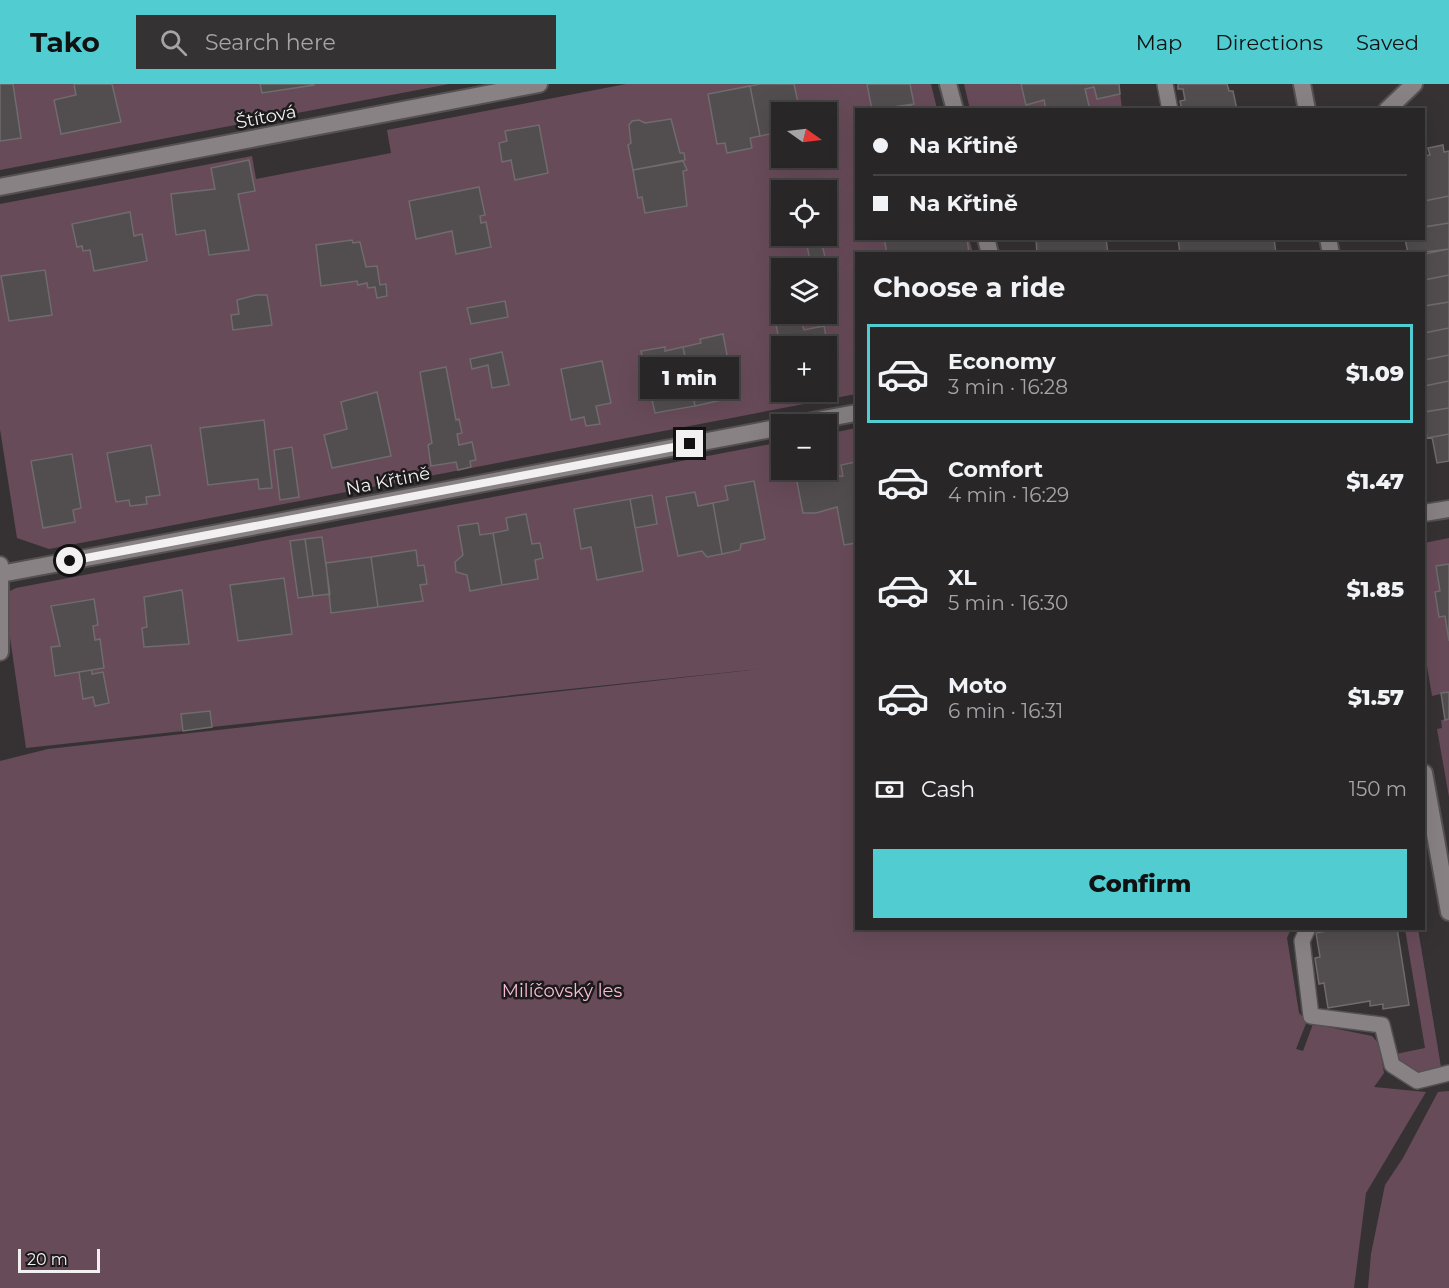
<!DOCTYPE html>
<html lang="en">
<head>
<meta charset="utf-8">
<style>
  body { margin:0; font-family:Montserrat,sans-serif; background:#343233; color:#f1f3f6; height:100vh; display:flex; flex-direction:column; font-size:22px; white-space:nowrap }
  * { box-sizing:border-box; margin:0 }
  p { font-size:20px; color:#a5a5a7 }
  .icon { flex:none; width:33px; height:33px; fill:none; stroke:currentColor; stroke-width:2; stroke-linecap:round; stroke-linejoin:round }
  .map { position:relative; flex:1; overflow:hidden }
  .panel { position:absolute; left:855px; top:168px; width:570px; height:678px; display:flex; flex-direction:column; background:#282627; border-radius:0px; box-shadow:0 6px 24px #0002,0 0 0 2px #444344 }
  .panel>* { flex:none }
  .guide { position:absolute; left:855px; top:24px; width:570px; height:132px; border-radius:0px; box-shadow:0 6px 24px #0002,0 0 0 2px #444344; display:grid; align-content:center; height:132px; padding:0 18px; background:#282627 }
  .needle { width:39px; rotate:104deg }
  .buttons { position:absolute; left:771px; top:18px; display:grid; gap:12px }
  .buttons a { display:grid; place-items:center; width:66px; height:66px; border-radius:0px; background:#282627; box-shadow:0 6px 24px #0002,0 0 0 2px #444344; font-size:30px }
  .scale { position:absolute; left:18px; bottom:15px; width:82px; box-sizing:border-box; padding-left:6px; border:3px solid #f3f0f1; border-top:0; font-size:16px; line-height:21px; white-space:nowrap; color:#f3f0f1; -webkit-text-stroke:4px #1c1a1b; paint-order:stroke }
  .end { position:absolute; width:27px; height:27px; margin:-14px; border:8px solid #f3f0f1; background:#111; box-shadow:0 0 0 3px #111 }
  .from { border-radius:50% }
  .bubble { position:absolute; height:42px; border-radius:0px; background:#282627; box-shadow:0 6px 24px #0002,0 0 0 2px #444344; font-size:20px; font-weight:800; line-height:42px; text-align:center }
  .guide b { display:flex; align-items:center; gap:21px; height:57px; font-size:22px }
  .guide b+b { border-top:2px solid #444344 }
  .guide i { width:15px; height:15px; background:#f1f3f6 }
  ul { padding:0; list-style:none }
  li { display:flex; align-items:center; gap:18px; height:99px; margin:0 12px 9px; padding:0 6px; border:3px solid transparent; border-radius:0px }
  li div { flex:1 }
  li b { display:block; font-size:22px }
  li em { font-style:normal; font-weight:800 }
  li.on { border-color:#51ccd1 }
  li>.icon { width:54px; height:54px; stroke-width:1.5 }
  h2 { padding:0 18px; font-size:27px; line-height:72px }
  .pay { display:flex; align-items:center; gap:15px; height:66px; padding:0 18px; font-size:22px }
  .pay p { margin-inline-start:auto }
  .action { display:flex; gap:12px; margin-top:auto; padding:12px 18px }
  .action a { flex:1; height:69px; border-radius:0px; background:#51ccd1; color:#111; font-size:24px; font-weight:800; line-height:69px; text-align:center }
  header { display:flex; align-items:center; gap:36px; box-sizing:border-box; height:84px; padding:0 30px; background:#51ccd1; color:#111 }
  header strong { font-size:28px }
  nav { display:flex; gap:33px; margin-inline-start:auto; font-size:21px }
  .search { width:420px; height:54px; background:#343233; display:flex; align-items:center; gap:15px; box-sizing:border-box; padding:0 21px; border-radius:0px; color:#a5a5a7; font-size:22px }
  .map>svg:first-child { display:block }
  .green { fill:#684b59; fill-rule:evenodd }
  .building { fill:#524d4f; stroke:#706b6d; stroke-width:1.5 }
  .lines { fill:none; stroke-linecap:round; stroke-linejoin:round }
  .service-casing { stroke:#555153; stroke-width:18 }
  .minor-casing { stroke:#555153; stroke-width:20 }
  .service { stroke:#888285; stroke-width:15 }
  .minor { stroke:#888285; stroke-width:16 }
  .route { stroke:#f3f0f1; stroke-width:8 }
  .labels { text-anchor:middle; stroke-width:5; stroke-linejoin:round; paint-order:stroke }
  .street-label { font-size:18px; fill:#f3f0f1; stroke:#1c1a1b }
  .park-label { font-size:18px; fill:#f7bbd8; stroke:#1c1a1b }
</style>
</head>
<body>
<header>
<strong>Tako</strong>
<div class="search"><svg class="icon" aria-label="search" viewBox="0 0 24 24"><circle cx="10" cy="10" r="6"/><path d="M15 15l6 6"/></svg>Search here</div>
<nav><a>Map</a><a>Directions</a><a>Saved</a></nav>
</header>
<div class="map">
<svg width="1449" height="1204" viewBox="0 0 1449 1204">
  <rect width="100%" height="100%" fill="#363234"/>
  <path class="green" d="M0,0H449L0,86Z
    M626,0H931L937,25L856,26V154L969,155L973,169L856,170V310L49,465L17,454L0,345V120L252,72L256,95L391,69L387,46ZM782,28H826V74H782ZM782,106H826V152H782ZM782,184H826V230H782ZM782,262H826V308H782Z
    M964,0H1119L1122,25H970Z
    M856,344V844L1291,845L1287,854L1299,929L1307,937L1296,965L1303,967L1313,940L1372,952L1379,960L1384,989L1374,1003L1426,1008L1366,1109L1354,1204H0V677L48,665L778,583L212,643L209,627L181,630L183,647L26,664L5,519L6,509L16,504L781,358L782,386H826L827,350Z
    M1449,454V480L1436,482L1440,507L1435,508L1440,533L1445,532L1449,557V608L1432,612L1424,564V459Z
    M1449,635V713L1437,645L1442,644L1441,636Z
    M1405,845H1418L1441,983C1421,995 1408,989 1396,970L1425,964Z
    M1449,1007V1204H1368L1371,1170L1385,1101L1403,1074L1438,1008Z"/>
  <path class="building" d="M0,0H13L21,54L0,57Z
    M74,0H112L121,38L61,50L54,16L76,11Z
    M260,0H314V1L262,9Z
    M760,0H794L800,28H782V58L772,60L770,50L760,52L750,2Z
    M867,0H910L914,20L872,26Z
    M1021,0H1119L1120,10L1097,15L1094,3L1085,5L1090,26H1046L1044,16L1026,21Z
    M1178,0H1227L1229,7H1233L1237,26H1182L1180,17L1185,16L1183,5H1178Z
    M750,2L760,52L750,54L752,64L727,69L725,59L717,60L708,10Z
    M911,21L912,26H887Z
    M671,35L680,69H684L685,76L633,86L628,61L631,59L629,41L632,37L639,36L645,39Z
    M539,41L548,89L515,96L511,76L502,78L499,59L507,57L505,47Z
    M1443,61L1444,68L1449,67V112L1424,117V72L1430,71L1428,64Z
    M249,76L255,107L238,110L249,166L209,171L205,146L176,151L171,110L215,105L211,84Z
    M683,77L687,86L683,87L687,122L645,129L642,113L638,114L633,86Z
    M479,103L485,131L480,132L481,139L486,138L491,163L456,170L452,147L416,155L409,117Z
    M1449,112V139L1424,143V117Z
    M130,128L134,152L142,150L147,177L94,187L90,166L83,167L82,162L77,163L72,140Z
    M1449,139V165L1408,170L1405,154H1424V143Z
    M805,152H820L825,173L810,176Z
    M884,154H967L969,170H887Z
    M1036,154H1106L1108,170H1037Z
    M1178,154H1274L1276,170H1180Z
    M352,156L353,159L360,158L366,183L377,182L380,201L386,200L387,212L377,214L375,203L368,204L367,199L358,201L357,197L321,202L316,161Z
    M1449,165V191L1424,196V170Z
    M45,186L52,231L9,237L1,192Z
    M1449,191V218L1424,222V196Z
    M256,211H267L272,241L233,246L231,231L239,230L237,216Z
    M505,217L508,233L471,240L467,224Z
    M1449,218V244L1424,249V222Z
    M801,236L804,246L824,242L832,284L826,285V262H782V270L776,241Z
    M1449,244V271L1424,276V249Z
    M723,250L735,313L695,322L683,263L701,259L700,255Z
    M665,263V267L683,263L695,322L655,329L641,267Z
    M502,268L509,301L492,304L488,281L472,285L470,275Z
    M1449,271V297L1424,302V276Z
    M602,277L611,319L596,322L600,340L586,342L584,333L571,336L561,285Z
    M446,283L456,336L459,335L462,349L457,350L459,361L472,358L476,376L470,377L471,383L458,386L456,378L431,382L428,361L432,359L420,288Z
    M1449,297V324L1424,328V302Z
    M377,308L391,372L332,384L324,351L347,345L341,318Z
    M1449,324V350L1427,354L1424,328Z
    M264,336L272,404L259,405L258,395L208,401L200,344Z
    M1449,350V377L1437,379L1432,353Z
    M151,361L160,411L146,413L147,420L130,422L129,416L116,418L107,369Z
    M292,363L299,413L280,416L274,366Z
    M72,370L81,424L73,426L75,438L43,444L31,377Z
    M856,378V459L844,461L837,423L816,429H803L797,398L815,391L819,394L843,392L841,381Z
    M754,397L765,455L741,460L740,466L722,470L713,419L728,416L725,402Z
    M695,408L698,422L713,419L722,470L707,473L702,467L678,472L666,413Z
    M652,411L657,440L635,444L630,415Z
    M630,415L643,487L597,496L591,463L581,465L574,425Z
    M526,430L532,460L540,459L543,474L535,476L538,495L502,501L493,449L508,446L506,434Z
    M478,439L480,451L493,449L502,501L470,507L467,491L456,488L455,478L463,471L458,442Z
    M322,453L330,510L313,512L305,455Z
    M305,455L313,512L298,514L290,457Z
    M416,466L418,482L424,481L427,500L420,501L423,517L378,523L371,473Z
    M371,473L378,523L331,529L326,479Z
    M1449,480V557L1445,532L1439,533L1435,508L1440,507L1436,482Z
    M284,494L292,550L238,557L230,501Z
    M182,506L189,560L144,563L142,544L147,543L144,513Z
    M94,515L98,541L93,542L95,556L100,555L104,584L55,592L51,563L60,562L51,522Z
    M92,586V590L103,588L109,619L95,622L93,613L83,615L79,588Z
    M1449,608V635L1445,636L1441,609Z
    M210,627L212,643L183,647L181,630Z
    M1343,844H1397L1409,921L1383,925V920L1370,922V917L1328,924L1324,899L1319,900L1315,874L1320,873L1316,849Z"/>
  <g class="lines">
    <defs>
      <path id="service" d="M1165,0L1170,26
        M1308,844L1302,857L1311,932L1382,941L1392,981L1417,997L1449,989"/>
      <path id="minor" d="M948,0L955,26
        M1302,0L1307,26
        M1387,26L1414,0
        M0,103L539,0
        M986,154L990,170
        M1328,154L1331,170
        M796,340L856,329
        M1424,429L1449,425
        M0,481V568
        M1,490L782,343
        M1424,689L1449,828"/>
    </defs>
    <use href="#service" class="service-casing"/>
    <use href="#minor" class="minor-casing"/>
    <use href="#service" class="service"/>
    <use href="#minor" class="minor"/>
  </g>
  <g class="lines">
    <path class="route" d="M70,477L690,360"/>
  </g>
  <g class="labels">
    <g class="street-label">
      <text transform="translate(266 33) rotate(-11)" y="6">Štítová</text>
      <text transform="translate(388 397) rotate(-11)" y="6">Na Křtině</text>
    </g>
    <g class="park-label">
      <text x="562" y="913">Milíčovský les</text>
    </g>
  </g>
</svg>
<div class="buttons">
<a><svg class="needle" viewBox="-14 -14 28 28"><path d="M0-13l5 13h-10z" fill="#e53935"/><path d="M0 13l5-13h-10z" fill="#a5a5a7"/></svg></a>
<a><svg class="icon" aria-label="locate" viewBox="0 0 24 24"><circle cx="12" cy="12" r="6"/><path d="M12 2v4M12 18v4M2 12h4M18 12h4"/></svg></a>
<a><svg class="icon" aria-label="layers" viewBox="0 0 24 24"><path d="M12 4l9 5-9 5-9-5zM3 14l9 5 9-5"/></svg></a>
<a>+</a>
<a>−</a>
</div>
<div class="scale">20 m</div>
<i class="end from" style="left:70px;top:477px"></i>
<i class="end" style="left:690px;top:360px"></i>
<div class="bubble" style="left:640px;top:273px;width:99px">1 min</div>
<div class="guide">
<b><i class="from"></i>Na Křtině</b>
<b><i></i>Na Křtině</b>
</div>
<section class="panel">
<h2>Choose a ride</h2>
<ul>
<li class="on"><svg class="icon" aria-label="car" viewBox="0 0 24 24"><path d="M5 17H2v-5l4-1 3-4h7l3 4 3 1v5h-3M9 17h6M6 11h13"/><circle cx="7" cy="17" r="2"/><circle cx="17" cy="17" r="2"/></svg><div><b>Economy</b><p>3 min · 16:28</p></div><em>$1.09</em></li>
<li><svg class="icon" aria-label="car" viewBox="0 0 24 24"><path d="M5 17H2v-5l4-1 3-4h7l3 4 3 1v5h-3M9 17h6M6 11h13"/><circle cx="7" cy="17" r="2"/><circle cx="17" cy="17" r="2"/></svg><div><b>Comfort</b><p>4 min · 16:29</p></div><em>$1.47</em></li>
<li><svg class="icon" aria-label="car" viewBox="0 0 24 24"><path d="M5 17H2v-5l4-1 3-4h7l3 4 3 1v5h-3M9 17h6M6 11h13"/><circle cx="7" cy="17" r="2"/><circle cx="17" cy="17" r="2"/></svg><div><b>XL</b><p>5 min · 16:30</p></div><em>$1.85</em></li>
<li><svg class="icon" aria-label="car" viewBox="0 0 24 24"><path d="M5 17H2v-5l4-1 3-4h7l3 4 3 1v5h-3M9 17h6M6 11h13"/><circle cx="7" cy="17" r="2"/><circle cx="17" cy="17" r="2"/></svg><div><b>Moto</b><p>6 min · 16:31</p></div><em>$1.57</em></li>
</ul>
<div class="pay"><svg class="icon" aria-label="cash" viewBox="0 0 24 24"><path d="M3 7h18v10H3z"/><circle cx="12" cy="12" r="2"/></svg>Cash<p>150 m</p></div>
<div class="action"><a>Confirm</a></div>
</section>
</div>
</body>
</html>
